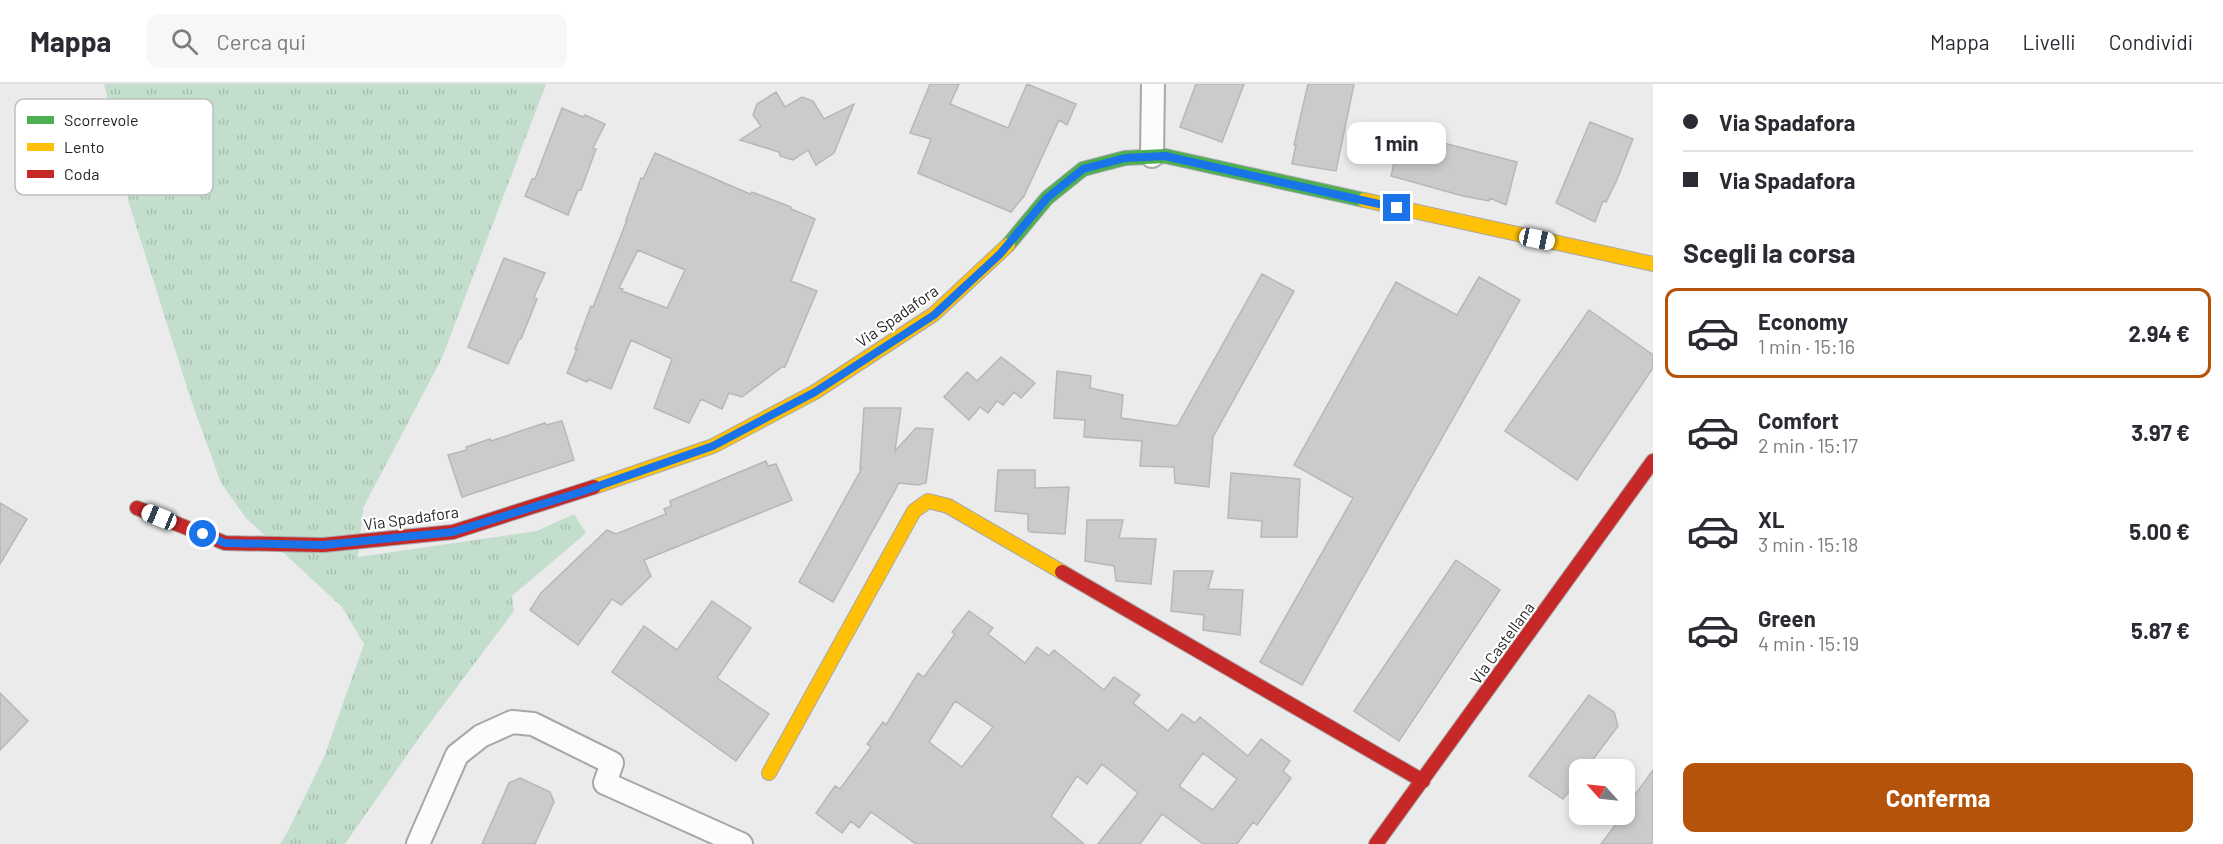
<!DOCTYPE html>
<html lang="it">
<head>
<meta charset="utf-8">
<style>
  body { margin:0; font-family:Barlow,sans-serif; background:#f7f7f7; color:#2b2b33; height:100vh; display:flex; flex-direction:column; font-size:22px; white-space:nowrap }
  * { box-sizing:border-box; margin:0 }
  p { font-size:20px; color:#7c7c81 }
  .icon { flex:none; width:33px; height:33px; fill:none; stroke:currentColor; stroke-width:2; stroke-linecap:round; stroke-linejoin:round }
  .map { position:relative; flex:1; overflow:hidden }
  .drawer { display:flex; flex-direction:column; background:#fff; width:570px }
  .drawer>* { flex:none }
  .banner { display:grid; align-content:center; height:132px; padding:0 30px; background:#fff }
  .needle { width:39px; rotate:297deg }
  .controls { position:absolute; left:1569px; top:675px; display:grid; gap:12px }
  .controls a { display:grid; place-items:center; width:66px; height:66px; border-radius:12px; background:#fff; box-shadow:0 3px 9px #0003; font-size:30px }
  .end { position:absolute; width:27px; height:27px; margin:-14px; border:8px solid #1a73e8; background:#fff; box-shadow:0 0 0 3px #fff }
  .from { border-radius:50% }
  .bubble { position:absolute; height:42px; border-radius:12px; background:#fff; box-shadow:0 3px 9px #0003; font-size:20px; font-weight:700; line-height:42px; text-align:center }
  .car { position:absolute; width:18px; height:36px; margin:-18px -9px; border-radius:8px; box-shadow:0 0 4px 2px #0007; background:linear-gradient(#fff 24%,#345 0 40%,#fff 0 76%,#345 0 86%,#fff 0) }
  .banner b { display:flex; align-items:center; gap:21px; height:57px; font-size:22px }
  .banner b+b { border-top:2px solid #e1e1e2 }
  .banner i { width:15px; height:15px; background:#2b2b33 }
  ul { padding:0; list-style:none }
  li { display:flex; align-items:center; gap:18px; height:90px; margin:0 12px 9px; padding:0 18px; border:3px solid transparent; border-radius:12px }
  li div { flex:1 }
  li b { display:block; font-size:22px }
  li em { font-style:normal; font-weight:700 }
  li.selected { border-color:#b45309 }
  li>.icon { width:54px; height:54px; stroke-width:1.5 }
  h2 { padding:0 30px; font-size:27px; line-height:72px }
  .cta { display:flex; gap:12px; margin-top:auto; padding:12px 30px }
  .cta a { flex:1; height:69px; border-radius:12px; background:#b45309; color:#fff; font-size:24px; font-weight:700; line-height:69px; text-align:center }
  header { display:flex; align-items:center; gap:36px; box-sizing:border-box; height:84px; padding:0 30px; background:#fff; border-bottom:2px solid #e1e1e2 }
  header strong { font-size:28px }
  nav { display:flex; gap:33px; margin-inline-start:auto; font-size:21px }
  .search { width:420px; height:54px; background:#f7f7f7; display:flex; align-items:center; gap:15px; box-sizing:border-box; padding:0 21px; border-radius:12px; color:#7c7c81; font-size:22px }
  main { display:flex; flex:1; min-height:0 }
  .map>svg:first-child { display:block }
  .grass { fill:url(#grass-tufts) }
  .building { fill:#cccbcc; stroke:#b7b7b7; stroke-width:1.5; fill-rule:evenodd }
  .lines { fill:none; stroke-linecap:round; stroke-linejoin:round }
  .street-casing { stroke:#a7a7a8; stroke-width:26 }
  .fast-casing { stroke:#a7a7a8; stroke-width:16 }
  .slow-casing { stroke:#a7a7a8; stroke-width:16 }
  .jam-casing { stroke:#a7a7a8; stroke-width:16 }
  .street { stroke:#fcfcfc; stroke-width:22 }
  .fast { stroke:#4caf50; stroke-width:14 }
  .slow { stroke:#ffc107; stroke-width:14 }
  .jam { stroke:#c62828; stroke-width:14 }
  .route { stroke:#1a73e8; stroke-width:8 }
  .labels { text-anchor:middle; stroke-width:4.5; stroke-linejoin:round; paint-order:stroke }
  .street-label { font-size:16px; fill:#252525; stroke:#fff }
  .key { fill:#fff; stroke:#bebebe; stroke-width:1.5 }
  .key-label { font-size:16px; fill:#252525 }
</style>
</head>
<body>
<header>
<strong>Mappa</strong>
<div class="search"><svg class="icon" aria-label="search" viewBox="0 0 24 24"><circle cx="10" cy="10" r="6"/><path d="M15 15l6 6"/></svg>Cerca qui</div>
<nav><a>Mappa</a><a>Livelli</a><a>Condividi</a></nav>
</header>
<main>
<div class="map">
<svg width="1653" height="760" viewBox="0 0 1653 760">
  <defs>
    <pattern id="grass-tufts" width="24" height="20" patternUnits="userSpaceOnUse" patternTransform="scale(1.5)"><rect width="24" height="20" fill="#c3decd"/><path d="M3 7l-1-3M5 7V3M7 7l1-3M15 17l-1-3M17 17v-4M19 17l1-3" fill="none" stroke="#a7beb0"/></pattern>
  </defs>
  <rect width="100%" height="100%" fill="#ebebec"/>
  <path class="grass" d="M104,0H546L442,274L363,424L358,473L537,447L574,430L586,449L512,512L514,527L421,651L345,760H280L287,749L324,673L364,560L342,523L246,434L221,399L191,316L128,116L123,75Z"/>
  <path class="building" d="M930,0H959L950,20L1008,44L1027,0L1076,20L1067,41L1059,36L1024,112L1011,128L918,89L931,55L910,49Z
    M1196,0H1244L1222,58L1180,43Z
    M1308,0H1354L1336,87L1292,80L1296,61H1294Z
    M776,8L785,23L802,13L813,17L824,35L854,20L834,69L816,81L808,66L793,76L780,72L779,68L740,56L761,42L753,31L757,20Z
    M562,24L583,33L585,31L605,40L593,64L596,65L581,106H578L568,131L525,112L532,95H535Z
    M1590,38L1633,55L1616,98L1606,118L1603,117L1595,138L1556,119Z
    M1401,48L1517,78L1506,121L1490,114L1489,117L1463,112L1391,92Z
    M655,69L750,110L752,108L791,123V125L815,135L791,197L817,207L785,283H782L742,313L729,309L722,325L701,315L689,339L654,324L672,275L631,256L611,305L588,295L587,298L567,289L577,265H575L591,222L593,223L627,136H626L641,94L643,95ZM638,166L685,186L667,224L622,207L623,205L619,204Z
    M504,174L545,189L534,213L537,215L521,255H519L508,280L468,263Z
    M1262,190L1294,207L1213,353L1209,403L1175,399L1174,383L1140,382L1142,357L1084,353L1085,336L1054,334L1057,287L1091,292L1090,304L1123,311L1121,334L1177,342Z
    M1479,193L1520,216L1302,601L1260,578L1353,414L1294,381L1396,198L1457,231Z
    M1589,226L1653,271V284L1577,396L1505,347Z
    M1001,273L1035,299L1021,314L1014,308L1003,321L997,317L988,329L980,323L969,336L944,313L967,288L977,297Z
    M864,324H901L895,367L916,344L933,345L926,399L918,401L899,399L833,518L799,498L862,384L860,385Z
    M562,337L574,376L462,413L448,371L467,366L466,363L490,355L491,357L545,339L546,341Z
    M766,377L768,382L776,380L792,416L644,476L651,492L621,521L612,515L578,561L530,526L541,509L607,446L616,450L666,430L664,425L671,422L670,417Z
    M998,386H1035V404L1069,403L1065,450L1030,448L1028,446V430L995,427Z
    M1231,389L1300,395L1297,453H1261L1262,437L1228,434Z
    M0,419L27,435L0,480Z
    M1087,436H1123L1119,454L1156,455L1151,500L1116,497L1114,482L1085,477Z
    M1456,476L1500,506L1399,657L1354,627Z
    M1174,487H1213L1208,505L1243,506L1240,551L1203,546L1204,531L1171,527Z
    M712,517L751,544L717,594L769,630L736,677L612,588L644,542L677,566Z
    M969,527L993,544L988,550L1025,579L1037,563L1049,572L1054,566L1104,606L1114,593L1140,611L1133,619L1168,647L1182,630L1195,639L1200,633L1248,672L1261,655L1290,677L1283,687L1291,694L1257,741L1253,738L1237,760H1203L1162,730L1140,760H1098L1138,709L1102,680L1087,700L1077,692L1051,732L1084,760H916L871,728L859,744L851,737L842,749L816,729L835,702L840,705L871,663L867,660L883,638L886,641L918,589L924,593L955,550L952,548ZM955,617L993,643L962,683L929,658ZM1203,669L1237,695L1213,726L1179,702Z
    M0,609L28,637L0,666Z
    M1589,611L1614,628L1618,642L1585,686H1580V693L1563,715L1529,692Z
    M1653,686V760H1601L1624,730L1627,722Z
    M520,694L550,708L554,718L535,760H482L509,699Z"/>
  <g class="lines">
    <defs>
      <path id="street" d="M1152,72L1153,0
        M418,760L457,671L481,652L512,638L533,640L612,679L605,699L741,760"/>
      <path id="fast" d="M1008,161L1047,114L1083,85L1125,74L1165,72L1364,116"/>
      <path id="slow" d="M1364,116L1653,180
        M594,403L713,362L815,308L934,230L1008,161
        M769,689L914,427L928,417L948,422L1062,488"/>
      <path id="jam" d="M137,424L225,459L323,461L453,448L594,403
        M1062,488L1423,697
        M1376,760L1653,377"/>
    </defs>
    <use href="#street" class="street-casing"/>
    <use href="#fast" class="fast-casing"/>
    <use href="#slow" class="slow-casing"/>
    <use href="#jam" class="jam-casing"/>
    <use href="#street" class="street"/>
    <use href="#fast" class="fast"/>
    <use href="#slow" class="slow"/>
    <use href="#jam" class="jam"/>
  </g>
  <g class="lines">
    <path class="route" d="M203,450L225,459L323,461L453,448L584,407L713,362L815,308L934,231L1000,170L1047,114L1083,85L1125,74L1165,72L1397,124"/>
  </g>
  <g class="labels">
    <g class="street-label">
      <text transform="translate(897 232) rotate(-35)" y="6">Via Spadafora</text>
      <text transform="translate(411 434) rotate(-8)" y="6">Via Spadafora</text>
      <text transform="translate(1502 559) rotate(-54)" y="6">Via Castellana</text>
    </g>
  </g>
  <rect x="15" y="15" width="198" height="96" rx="9" class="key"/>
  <rect x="27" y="32" width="27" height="8" fill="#4caf50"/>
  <rect x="27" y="59" width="27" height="8" fill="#ffc107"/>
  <rect x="27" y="86" width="27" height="8" fill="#c62828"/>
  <g class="key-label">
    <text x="64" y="42">Scorrevole</text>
    <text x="64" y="69">Lento</text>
    <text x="64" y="96">Coda</text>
  </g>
</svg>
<div class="controls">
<a><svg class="needle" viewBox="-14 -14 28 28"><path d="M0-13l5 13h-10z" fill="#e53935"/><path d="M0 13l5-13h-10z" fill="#7c7c81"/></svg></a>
</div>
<i class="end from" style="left:203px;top:450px"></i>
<i class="end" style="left:1397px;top:124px"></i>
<div class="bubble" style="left:1347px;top:38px;width:99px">1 min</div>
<i class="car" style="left:1537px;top:155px;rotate:102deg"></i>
<i class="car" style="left:159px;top:433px;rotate:292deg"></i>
</div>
<section class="drawer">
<div class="banner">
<b><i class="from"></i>Via Spadafora</b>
<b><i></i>Via Spadafora</b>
</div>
<h2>Scegli la corsa</h2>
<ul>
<li class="selected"><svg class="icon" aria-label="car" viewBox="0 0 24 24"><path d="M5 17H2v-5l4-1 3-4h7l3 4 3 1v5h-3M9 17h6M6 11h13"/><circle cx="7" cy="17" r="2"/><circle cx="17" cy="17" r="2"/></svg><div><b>Economy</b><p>1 min · 15:16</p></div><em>2.94 €</em></li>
<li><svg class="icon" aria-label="car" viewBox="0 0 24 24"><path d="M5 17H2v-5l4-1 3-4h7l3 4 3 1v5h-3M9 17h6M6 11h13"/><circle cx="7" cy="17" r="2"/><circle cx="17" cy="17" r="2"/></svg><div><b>Comfort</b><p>2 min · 15:17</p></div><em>3.97 €</em></li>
<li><svg class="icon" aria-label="car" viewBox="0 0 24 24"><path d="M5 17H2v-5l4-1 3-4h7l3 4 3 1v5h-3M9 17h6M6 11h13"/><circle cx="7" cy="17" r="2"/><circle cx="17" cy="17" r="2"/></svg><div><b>XL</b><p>3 min · 15:18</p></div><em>5.00 €</em></li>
<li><svg class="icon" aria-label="car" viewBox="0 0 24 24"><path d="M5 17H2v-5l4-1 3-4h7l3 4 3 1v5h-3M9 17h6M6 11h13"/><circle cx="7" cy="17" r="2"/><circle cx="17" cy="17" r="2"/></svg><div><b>Green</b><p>4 min · 15:19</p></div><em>5.87 €</em></li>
</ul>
<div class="cta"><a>Conferma</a></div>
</section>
</main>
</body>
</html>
